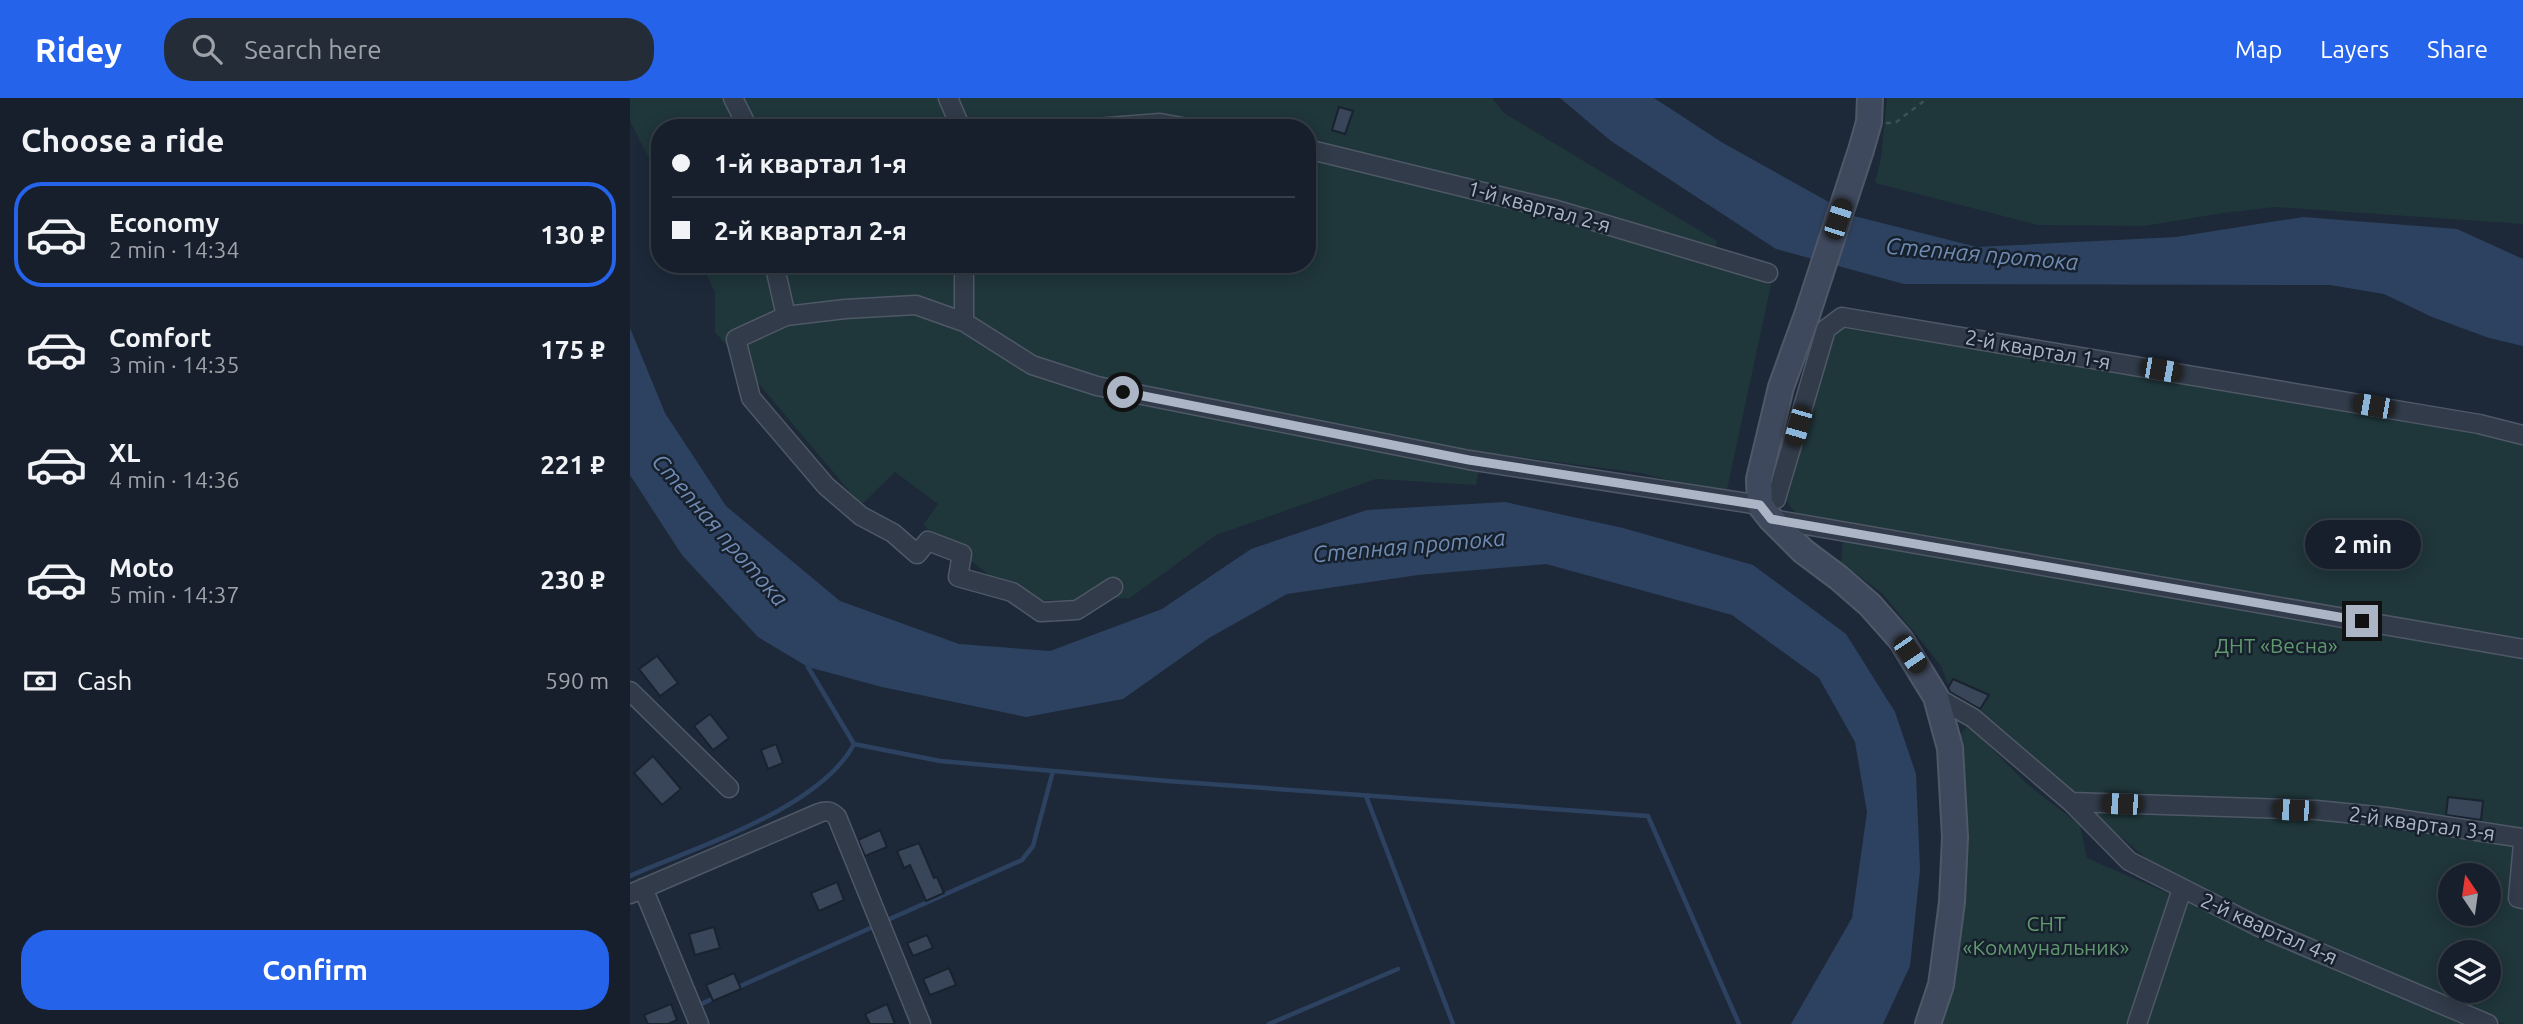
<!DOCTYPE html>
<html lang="en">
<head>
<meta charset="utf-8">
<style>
  body { margin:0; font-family:Ubuntu,sans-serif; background:#232c37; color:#f1f3f6; height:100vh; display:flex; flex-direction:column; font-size:26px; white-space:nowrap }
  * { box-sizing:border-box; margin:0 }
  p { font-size:23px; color:#9ea2a9 }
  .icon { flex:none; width:38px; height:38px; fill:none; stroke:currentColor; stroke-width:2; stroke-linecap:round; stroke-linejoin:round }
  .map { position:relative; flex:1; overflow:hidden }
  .sheet { display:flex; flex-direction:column; background:#161f2b; width:630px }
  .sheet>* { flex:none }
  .guide { position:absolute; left:21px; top:21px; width:665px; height:154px; border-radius:28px; box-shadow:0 4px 18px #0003,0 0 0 2px #353d47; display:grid; align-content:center; height:154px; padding:0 21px; background:#161f2b }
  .needle { width:46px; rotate:347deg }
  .tools { position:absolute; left:1808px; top:765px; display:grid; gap:14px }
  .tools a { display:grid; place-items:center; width:63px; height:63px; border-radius:50%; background:#161f2b; box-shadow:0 4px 18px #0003,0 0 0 2px #353d47; font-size:35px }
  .end { position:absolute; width:32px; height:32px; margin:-16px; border:9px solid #abb5c6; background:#111; box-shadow:0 0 0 4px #111 }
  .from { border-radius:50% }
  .bubble { position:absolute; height:49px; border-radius:24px; background:#161f2b; box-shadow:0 4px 18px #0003,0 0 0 2px #353d47; font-size:23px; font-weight:700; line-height:49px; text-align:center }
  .car { position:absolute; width:21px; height:42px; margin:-21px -10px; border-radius:9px; box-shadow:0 0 5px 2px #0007; background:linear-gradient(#222 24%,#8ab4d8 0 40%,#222 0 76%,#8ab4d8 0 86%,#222 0) }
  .guide b { display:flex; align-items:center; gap:24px; height:66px; font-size:26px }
  .guide b+b { border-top:2px solid #353d47 }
  .guide i { width:18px; height:18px; background:#f1f3f6 }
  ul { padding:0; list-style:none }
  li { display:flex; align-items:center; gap:21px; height:105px; margin:0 14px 10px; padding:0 7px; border:4px solid transparent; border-radius:28px }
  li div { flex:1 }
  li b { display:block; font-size:26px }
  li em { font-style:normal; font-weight:700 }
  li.selected { border-color:#2563eb }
  li>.icon { width:63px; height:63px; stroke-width:1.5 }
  h2 { padding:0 21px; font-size:32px; line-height:84px }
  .pay { display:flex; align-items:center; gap:18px; height:77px; padding:0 21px; font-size:26px }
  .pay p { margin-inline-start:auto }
  .cta { display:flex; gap:14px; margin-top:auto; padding:14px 21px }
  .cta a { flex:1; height:80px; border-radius:28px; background:#2563eb; color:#fff; font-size:28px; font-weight:700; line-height:80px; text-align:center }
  header { display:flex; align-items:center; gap:42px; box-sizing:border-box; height:98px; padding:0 35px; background:#2563eb; color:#fff }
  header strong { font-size:33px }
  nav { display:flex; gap:38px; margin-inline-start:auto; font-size:24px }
  .search { width:490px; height:63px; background:#232c37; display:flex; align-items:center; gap:18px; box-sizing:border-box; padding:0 24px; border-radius:28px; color:#9ea2a9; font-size:26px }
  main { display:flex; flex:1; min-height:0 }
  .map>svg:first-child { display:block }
  .green { fill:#1f363a; fill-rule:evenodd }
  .water { fill:#2d4260 }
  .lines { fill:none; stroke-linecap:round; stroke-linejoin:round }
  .stream { stroke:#2d4260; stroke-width:4.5 }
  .building { fill:#394659; stroke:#19222f; stroke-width:2 }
  .street-casing { stroke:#4f5867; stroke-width:21 }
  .secondary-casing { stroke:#4f5867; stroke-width:28 }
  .path { stroke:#3a5254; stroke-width:2.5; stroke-dasharray:5 5; stroke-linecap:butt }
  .street { stroke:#313b49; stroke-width:18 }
  .secondary { stroke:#3f495d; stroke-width:24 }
  .route { stroke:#abb5c6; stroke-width:9 }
  .labels { text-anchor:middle; stroke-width:5; stroke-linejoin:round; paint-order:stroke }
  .street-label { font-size:21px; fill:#abb5c6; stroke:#17202d }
  .park-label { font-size:21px; fill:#60996e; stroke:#17202d }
  .water-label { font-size:23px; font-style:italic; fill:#6f8bb2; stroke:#17202d }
</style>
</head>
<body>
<header>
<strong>Ridey</strong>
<div class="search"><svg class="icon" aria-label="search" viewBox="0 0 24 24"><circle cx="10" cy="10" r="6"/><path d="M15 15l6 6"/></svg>Search here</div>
<nav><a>Map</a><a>Layers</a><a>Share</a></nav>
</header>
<main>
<section class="sheet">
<h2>Choose a ride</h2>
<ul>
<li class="selected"><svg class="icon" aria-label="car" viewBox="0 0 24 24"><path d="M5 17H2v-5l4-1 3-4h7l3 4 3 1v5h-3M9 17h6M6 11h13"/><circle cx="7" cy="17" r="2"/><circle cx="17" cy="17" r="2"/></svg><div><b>Economy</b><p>2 min · 14:34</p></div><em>130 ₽</em></li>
<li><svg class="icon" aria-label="car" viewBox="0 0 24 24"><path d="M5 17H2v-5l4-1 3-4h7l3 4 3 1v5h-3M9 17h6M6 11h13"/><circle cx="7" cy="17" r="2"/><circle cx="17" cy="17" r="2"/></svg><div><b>Comfort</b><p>3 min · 14:35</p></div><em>175 ₽</em></li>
<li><svg class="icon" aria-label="car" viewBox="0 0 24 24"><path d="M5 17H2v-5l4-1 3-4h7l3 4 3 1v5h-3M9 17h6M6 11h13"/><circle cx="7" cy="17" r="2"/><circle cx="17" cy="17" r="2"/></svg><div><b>XL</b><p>4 min · 14:36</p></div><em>221 ₽</em></li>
<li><svg class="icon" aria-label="car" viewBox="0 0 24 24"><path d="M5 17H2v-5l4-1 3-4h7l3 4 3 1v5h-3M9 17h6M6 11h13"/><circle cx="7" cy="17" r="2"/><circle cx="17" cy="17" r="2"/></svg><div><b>Moto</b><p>5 min · 14:37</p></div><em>230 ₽</em></li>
</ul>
<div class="pay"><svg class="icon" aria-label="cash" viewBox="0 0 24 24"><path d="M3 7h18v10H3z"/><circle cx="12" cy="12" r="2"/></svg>Cash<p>590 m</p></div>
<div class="cta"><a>Confirm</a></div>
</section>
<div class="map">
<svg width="1893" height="926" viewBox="0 0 1893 926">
  <rect width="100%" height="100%" fill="#1d2939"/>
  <path class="green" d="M0,0H862L874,15L1087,143L1081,165L1141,187L1096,396L1010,375L852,354L846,387L746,381L586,437L500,500L394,503L293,427L308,406L265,374L231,407L85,234V194L71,166H677V30H30V83L0,23Z
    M1257,0H1893V126L1645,109L1594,115L1514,128L1408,127L1245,85L1251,60Z
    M1220,228L1850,333L1893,345V926H1874L1630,823L1525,768L1321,593L1311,568L1253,496L1211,464L1214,429C1193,426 1168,425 1157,403L1197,250L1209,232ZM1820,777H1858V816H1820ZM1820,854H1858V892H1820Z
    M1343,620L1347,636L1398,687L1450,727L1457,760L1838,926H1310L1334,747L1330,637Z"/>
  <path class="water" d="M930,0H1024L1093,45L1224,118L1347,149L1546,139L1673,119L1827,131L1893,161V248L1859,240L1802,219L1754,196L1700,187L1274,186L1146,151L981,43Z
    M0,230L35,315L96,408L210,503L329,546L420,553L532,511L621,451L737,412L875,404L993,430L1123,467L1216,536L1265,614L1286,676L1290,772L1280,868L1253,926H1161L1222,820L1237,714L1225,644L1189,580L1102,517L916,466L788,477L657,496L579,540L493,601L396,619L252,589L178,569L128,539L52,457L0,377Z"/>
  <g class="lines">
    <path class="stream" d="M178,569L224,646L310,663L538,683L1018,718L1109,926
      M736,698L823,926
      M0,778C64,750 191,710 224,646
      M253,824L392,762L403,748L423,673
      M106,890L245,828
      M65,909L86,899
      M639,926L768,871"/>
  </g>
  <path class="building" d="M709,9L723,13L715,36L702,32Z
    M27,558L48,585L30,598L9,571Z
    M1323,581L1359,597L1350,611L1320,594L1318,590Z
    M80,616L99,640L83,652L64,628Z
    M146,646L153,665L138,671L131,652Z
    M23,658L51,691L32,707L4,675Z
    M1818,699L1853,703L1851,722L1816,717Z
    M250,732L257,749L235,758L228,742Z
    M289,745L304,780L307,779L314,795L296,803L280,767L274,770L267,753Z
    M207,784L214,802L189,813L181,795Z
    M84,829L90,850L65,857L59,836Z
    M297,837L303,850L283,858L277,845Z
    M319,870L326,887L300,897L293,881Z
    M104,875L111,891L83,903L76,887Z
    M41,906L47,922L38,926H18L14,917Z
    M257,906L265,926H240L235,916Z"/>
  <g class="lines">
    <defs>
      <path id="street" d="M103,0L118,30
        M318,0L331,30
        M466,30L530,25L558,30
        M677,51L927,112L1138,175
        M148,166L146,174L156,218L215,211L286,207L334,224L402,267L467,288L839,362L1130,407L1146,401L1196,231L1212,219L1849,326L1893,337
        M156,218L106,241L121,300L196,388L231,418L263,435L287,456L298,443L332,456L328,479L382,494L411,514L447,512L483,489
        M334,224V166
        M1141,421L1893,551
        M0,593L99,690
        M1306,599L1343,620L1441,704L1686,712L1756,719L1893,740
        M1441,704L1499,763L1627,828L1858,926
        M1893,746L1888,800L1893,801
        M13,790L69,926
        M0,796L189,715C197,712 201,713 207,719L291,926
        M1507,926L1552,791"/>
      <path id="secondary" d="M1240,0L1239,24L1231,52L1177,217L1151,289L1129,381L1130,407L1141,421L1173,453L1209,480L1240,507L1271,542L1306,599L1320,650L1325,739L1322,804L1311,887L1298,926"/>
    </defs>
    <use href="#street" class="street-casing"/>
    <use href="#secondary" class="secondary-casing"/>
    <path class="path" d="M1256,25H1265L1298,0"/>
    <use href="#street" class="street"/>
    <use href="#secondary" class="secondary"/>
  </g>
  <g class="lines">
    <path class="route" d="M493,294L839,362L1130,407L1141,421L1732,523"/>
  </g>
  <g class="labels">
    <g class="street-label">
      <text transform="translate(909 109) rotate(15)" y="7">1-й квартал 2-я</text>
      <text transform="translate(1408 252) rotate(10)" y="7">2-й квартал 1-я</text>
      <text transform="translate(1792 726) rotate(8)" y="7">2-й квартал 3-я</text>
      <text transform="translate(1639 831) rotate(24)" y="7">2-й квартал 4-я</text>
    </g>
    <g class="park-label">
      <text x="1646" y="555">ДНТ «Весна»</text>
      <text x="1416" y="833">СНТ<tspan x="1416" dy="24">«Коммунальник»</tspan></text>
    </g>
    <g class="water-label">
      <text transform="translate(1352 156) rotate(5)" y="8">Степная протока</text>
      <text transform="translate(90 432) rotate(49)" y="8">Степная протока</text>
      <text transform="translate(779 448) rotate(-5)" y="8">Степная протока</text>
    </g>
  </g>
</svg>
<div class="tools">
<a><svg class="needle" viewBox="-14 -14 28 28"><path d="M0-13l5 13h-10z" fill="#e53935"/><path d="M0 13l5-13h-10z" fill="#9ea2a9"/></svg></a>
<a><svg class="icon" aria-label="layers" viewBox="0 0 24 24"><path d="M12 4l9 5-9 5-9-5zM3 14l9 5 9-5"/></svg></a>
</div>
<i class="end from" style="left:493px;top:294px"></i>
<i class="end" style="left:1732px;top:523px"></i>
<div class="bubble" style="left:1675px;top:422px;width:116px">2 min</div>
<i class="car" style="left:1208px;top:121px;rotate:18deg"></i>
<i class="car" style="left:1531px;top:272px;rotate:100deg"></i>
<i class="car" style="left:1743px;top:308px;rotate:280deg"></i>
<i class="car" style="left:1168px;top:328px;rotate:196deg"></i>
<i class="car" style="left:1280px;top:556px;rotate:146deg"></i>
<i class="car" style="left:1492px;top:706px;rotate:272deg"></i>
<i class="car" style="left:1663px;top:712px;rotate:272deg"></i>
<div class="guide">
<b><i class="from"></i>1-й квартал 1-я</b>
<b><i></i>2-й квартал 2-я</b>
</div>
</div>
</main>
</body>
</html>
